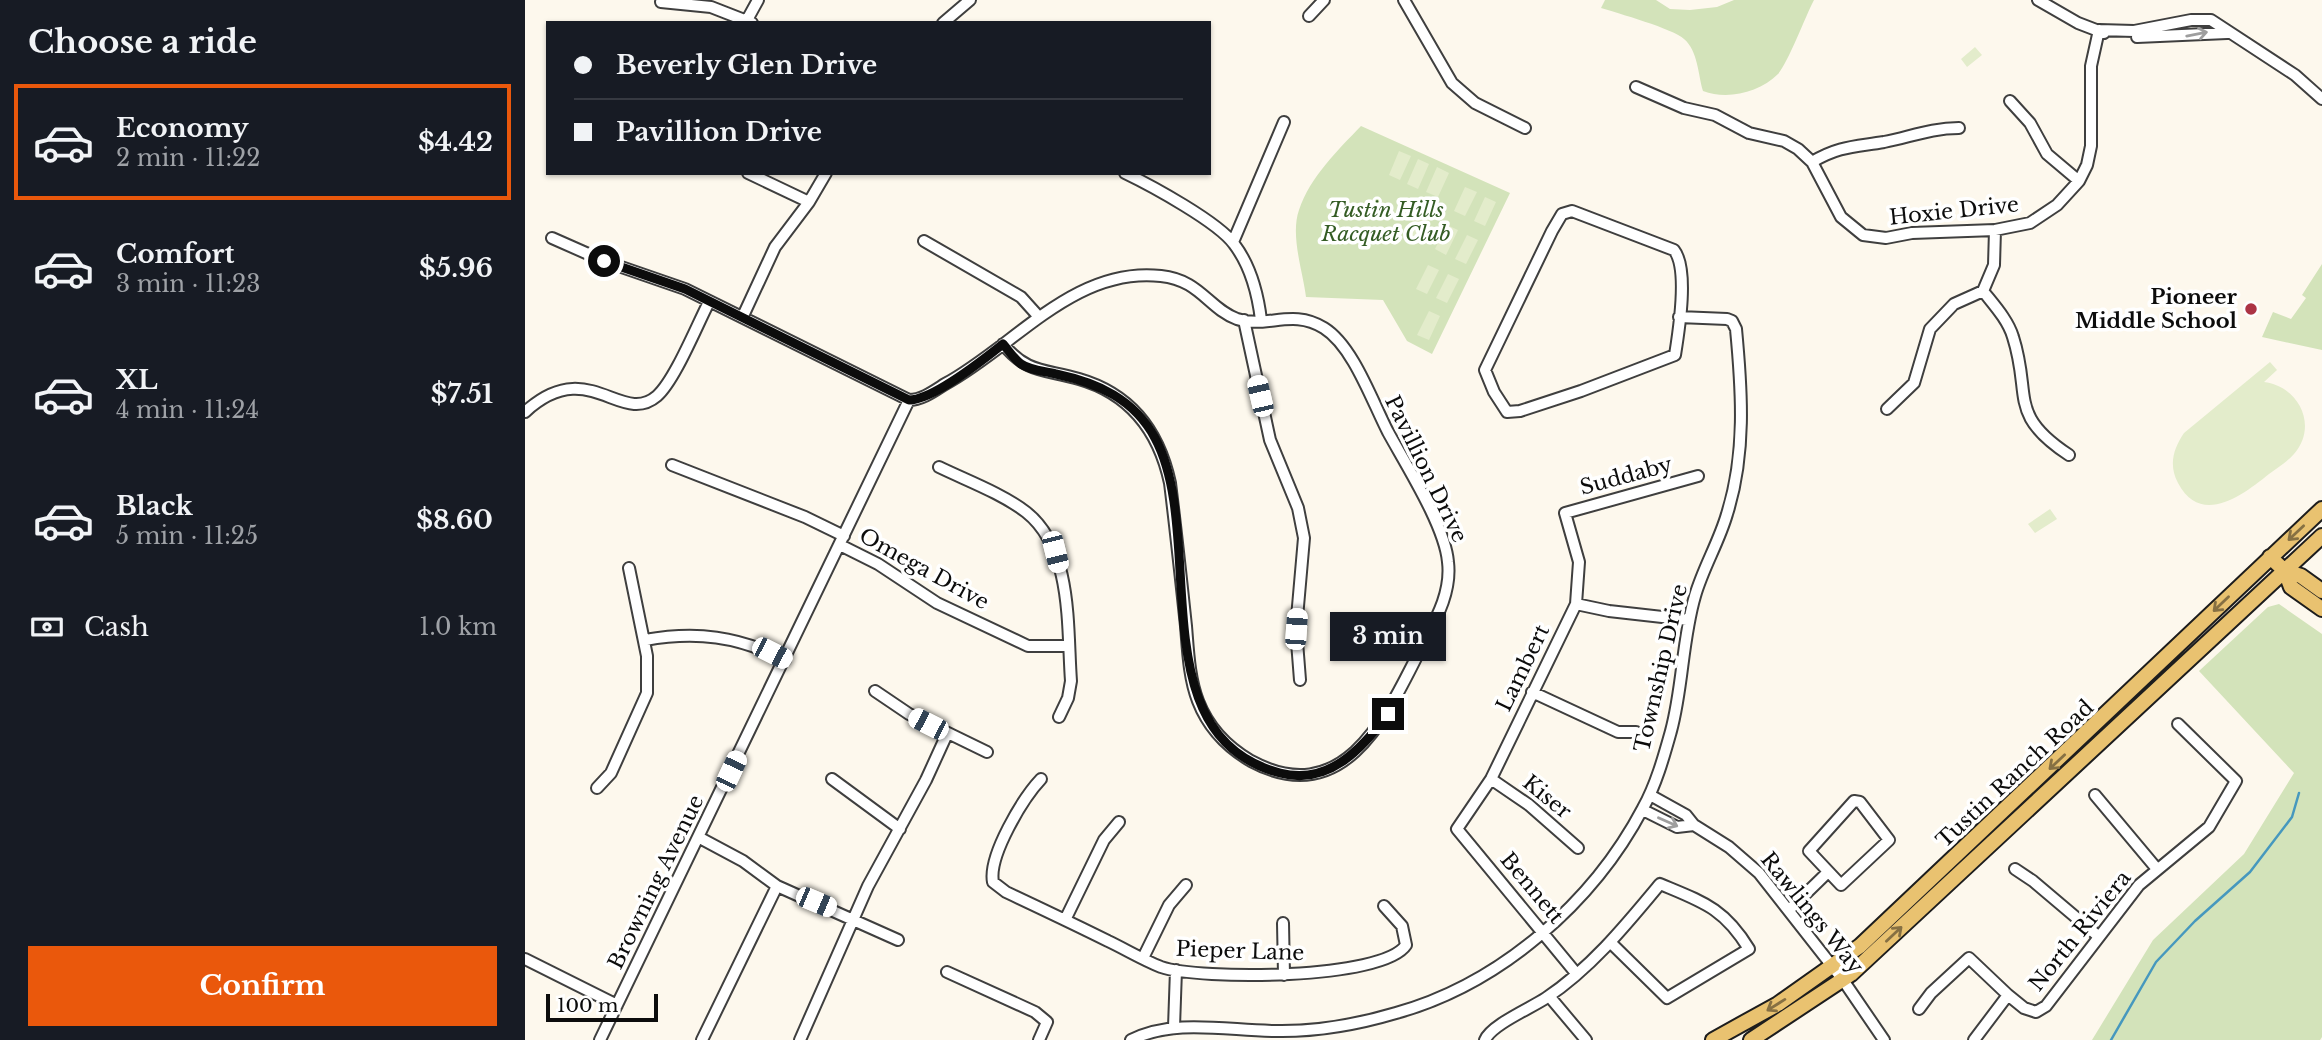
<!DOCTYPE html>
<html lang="en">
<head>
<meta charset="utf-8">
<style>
  body { margin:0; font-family:"Libre Baskerville",serif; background:#242831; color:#f1f3f6; height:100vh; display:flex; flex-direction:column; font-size:26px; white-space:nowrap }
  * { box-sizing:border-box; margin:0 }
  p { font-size:23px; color:#9ea1a6 }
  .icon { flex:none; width:38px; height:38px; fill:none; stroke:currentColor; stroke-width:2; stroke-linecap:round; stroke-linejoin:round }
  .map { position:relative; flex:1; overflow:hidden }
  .details { display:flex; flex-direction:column; background:#171b24; width:525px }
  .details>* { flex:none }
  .top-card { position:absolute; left:21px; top:21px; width:665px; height:154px; border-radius:0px; box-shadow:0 2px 5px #0004; display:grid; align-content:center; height:154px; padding:0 28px; background:#171b24 }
  .scale { position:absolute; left:21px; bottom:18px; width:112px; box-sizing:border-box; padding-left:7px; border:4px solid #0c0c0c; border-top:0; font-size:19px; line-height:24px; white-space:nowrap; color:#0c0c0c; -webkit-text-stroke:5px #fff; paint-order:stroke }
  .end { position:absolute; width:32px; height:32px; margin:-16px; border:9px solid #0c0c0c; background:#fff; box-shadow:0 0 0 4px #fff }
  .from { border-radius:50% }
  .bubble { position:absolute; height:49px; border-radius:0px; background:#171b24; box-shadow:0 2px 5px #0004; font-size:23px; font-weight:700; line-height:49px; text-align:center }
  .car { position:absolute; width:21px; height:42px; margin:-21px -10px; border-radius:9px; box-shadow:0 0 5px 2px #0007; background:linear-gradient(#fff 24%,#345 0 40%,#fff 0 76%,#345 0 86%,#fff 0) }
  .top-card b { display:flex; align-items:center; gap:24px; height:66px; font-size:26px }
  .top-card b+b { border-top:2px solid #363941 }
  .top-card i { width:18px; height:18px; background:#f1f3f6 }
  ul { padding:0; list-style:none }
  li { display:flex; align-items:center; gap:21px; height:116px; margin:0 14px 10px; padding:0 14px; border:4px solid transparent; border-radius:0px }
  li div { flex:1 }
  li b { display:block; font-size:26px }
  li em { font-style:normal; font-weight:700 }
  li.current { border-color:#ea580c }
  li>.icon { width:63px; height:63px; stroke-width:1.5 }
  h2 { padding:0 28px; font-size:32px; line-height:84px }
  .pay { display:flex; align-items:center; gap:18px; height:77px; padding:0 28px; font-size:26px }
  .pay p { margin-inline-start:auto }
  .cta { display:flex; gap:14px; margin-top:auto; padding:14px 28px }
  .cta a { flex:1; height:80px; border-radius:0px; background:#ea580c; color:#fff; font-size:28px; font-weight:700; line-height:80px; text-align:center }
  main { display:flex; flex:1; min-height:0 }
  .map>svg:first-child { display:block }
  .green { fill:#d3e3ba }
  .pitch { fill:#e3eccb }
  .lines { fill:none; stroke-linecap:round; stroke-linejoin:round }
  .stream { stroke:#4698be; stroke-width:2.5 }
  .minor-casing { stroke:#3f3f3f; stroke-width:14 }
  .major-casing { stroke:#1d1d1d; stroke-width:18 }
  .minor { stroke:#fff; stroke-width:10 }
  .major { stroke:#e9c270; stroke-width:14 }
  .oneway { stroke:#9e9e9e }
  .oneway2 { stroke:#867043 }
  .route { stroke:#0c0c0c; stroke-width:9 }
  .poi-dot { fill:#ac3444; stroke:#fff; stroke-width:2.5 }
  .labels { text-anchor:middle; stroke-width:7; stroke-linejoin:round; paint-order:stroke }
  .park-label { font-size:21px; font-style:italic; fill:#345c24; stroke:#fff }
  .street-label { font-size:21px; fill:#0c0c0c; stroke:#fff }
  .poi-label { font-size:21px; font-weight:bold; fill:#0c0c0c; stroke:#fff; text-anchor:end }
</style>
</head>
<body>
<main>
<section class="details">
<h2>Choose a ride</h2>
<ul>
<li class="current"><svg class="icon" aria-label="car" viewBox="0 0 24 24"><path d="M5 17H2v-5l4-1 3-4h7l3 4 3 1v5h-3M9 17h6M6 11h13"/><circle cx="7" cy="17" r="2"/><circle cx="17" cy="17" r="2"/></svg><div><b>Economy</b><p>2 min · 11:22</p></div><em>$4.42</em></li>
<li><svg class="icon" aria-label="car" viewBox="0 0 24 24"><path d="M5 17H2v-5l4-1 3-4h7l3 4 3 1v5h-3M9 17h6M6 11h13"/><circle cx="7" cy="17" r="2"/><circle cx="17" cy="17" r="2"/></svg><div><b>Comfort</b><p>3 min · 11:23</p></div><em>$5.96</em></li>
<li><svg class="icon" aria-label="car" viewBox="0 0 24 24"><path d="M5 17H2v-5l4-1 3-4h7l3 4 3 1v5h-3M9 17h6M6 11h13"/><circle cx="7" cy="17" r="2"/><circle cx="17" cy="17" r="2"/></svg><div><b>XL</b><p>4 min · 11:24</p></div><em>$7.51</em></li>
<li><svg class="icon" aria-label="car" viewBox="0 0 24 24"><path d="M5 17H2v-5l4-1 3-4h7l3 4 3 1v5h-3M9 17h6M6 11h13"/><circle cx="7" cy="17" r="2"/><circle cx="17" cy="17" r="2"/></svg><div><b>Black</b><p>5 min · 11:25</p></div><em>$8.60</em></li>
</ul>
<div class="pay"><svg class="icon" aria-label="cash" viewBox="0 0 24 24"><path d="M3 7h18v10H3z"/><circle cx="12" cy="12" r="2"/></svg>Cash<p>1.0 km</p></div>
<div class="cta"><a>Confirm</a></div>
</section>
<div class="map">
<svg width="1797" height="1040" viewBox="0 0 1797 1040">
  <rect width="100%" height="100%" fill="#fdf8ed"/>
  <path class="green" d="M1080,0H1131L1145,9L1165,10L1192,7L1209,0H1289C1280,17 1264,61 1253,74C1234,93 1202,100 1178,91C1173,74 1173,51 1159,39C1149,29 1092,13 1076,8Z
    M836,126L985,193L907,354L882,341L858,300L781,297C778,272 765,235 774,210C785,177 813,150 836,126Z
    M1797,264V350L1737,337L1748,312L1766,319L1781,298L1777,295Z
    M1754,604L1797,634V1037L1795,1040H1567L1628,940L1719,854L1769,773L1674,671L1743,607Z"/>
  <path class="pitch" d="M1450,47L1457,55L1442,67L1436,59Z
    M874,151L886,156L875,180L864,175Z
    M893,159L904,164L893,189L882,184Z
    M912,167L924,173L913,197L901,192Z
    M940,187L952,192L940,216L929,211Z
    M960,197L971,202L960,226L949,221Z
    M892,211L903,215L892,240L881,235Z
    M922,225L933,230L921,255L910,249Z
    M942,235L953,240L941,264L930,259Z
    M903,265L914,270L902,294L891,289Z
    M923,274L934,279L922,303L911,298Z
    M904,311L915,316L904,340L892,335Z
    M1745,362L1752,370L1739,382C1773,386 1794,425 1769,454C1762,462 1752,468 1744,474C1718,495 1676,527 1653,483C1643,464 1649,448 1659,433Z
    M1525,509L1532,519L1510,533L1503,524Z"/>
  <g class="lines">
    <path class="stream" d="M1586,1040L1631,962L1670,921L1725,872L1767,817L1774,793"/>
    <defs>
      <path id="minor" d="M879,0L927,83L950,103L1000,128
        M1513,0L1553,23L1579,33
        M136,2L186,7L227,23
        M784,16L799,0
        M222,20L233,0
        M418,23L445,0
        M1574,30L1609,31L1666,20H1686L1770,75L1797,99
        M1612,37L1702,33
        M1111,87L1159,108L1190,115L1224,133L1259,141L1273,149L1287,162L1316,217L1338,235L1361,238L1387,233L1470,230L1505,223L1532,205L1554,181L1562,165L1566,146V66L1574,30
        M1485,101L1505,123L1522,154L1554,181
        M1287,162C1314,146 1329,147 1359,142C1385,137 1406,128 1434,128
        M223,173L284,202
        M600,173C627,186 693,222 709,244C725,265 733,295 736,320
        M1047,211L1149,250C1164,269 1154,330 1150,355L1056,391L995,411L982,412L969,392L960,370L1027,231L1037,214Z
        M27,238L79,261L160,289L384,400
        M399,241L496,297L514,317
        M708,242L759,122
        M1458,291C1469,305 1483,320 1488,337C1507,396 1482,414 1544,455
        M218,316L250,247L284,202L301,173
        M719,320L745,440L773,508L779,538L771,629L775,680
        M384,400C397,400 409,391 420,384C489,347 549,266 636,276C675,280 683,308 712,319C742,329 767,308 799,328C828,346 847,401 863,432C881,465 920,526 923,562C927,595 908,624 894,652C860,720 817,810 726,761C702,747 683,727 673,701C664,678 663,650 661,626C656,579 651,531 645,483C634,432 606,394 554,379C521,369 502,374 478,344
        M1362,409L1389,383L1405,329L1429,304L1458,291L1469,265L1470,230
        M0,412C63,354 96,427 132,396C150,380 172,325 184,302
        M147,465L280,517L319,536
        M414,467C443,481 476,493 501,512C548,549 542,627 546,681L543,698L534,717
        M315,545L353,564L412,603L503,646H543
        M1051,604L1084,611L1164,620
        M120,640C171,631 213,636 260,660
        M350,691L384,714L462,752
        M1007,692L1093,732H1111
        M307,779L375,829
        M516,779C498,798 463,856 468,882L481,892C515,908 549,924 583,941C600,949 618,960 636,967C674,980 858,980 881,945L877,926L859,906
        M966,779L1004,805L1053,848
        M72,788L86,773L122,693V656L104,568
        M1125,795L1161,815L1169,825L1204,847L1234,873L1318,980L1359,1040
        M1570,795L1632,869
        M1329,801L1335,802L1364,840L1316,885L1284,851Z
        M1118,810L1152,827L1169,825
        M175,838L218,861L252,886L373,940
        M1490,869L1508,881L1573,936
        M1264,910L1302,873
        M540,920L579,840L594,822
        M758,923L759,975
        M618,958L644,905L661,885
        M0,959L92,1005
        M422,972L510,1012L522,1022L514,1040
        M1050,972L932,829L966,779L1051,604L1054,562L1040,513L1173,476
        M1024,996L1061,1040
        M1394,1009L1406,993L1444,958L1483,995L1499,1008L1511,1012L1521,1006L1614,885L1684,827L1711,781L1653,724
        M649,1027L651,970
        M75,1040L384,400
        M177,1040L252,886
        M275,1040L343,886L401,780L422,734
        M606,1040C652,1017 707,1032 757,1031C795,1031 834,1024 871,1013C975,984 1068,903 1118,808C1131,785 1139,756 1146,731C1158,687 1157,640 1170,596C1178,568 1194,542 1202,514C1221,454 1217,392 1211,329L1207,321L1202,319L1154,317
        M960,1040C966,1025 1006,1008 1021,998C1066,968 1101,925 1135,884C1178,902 1199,908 1224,949L1142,998L1086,943
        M1449,1040L1483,995"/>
      <path id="major" d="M1745,557L1760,571L1766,587L1797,609
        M1760,571L1776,576L1797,591
        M1188,1040L1253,1004L1335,946L1797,509
        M1226,1040L1326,974L1797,536"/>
    </defs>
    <use href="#minor" class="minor-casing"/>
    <use href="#major" class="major-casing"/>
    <use href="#minor" class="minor"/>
    <use href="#major" class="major"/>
  </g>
  <defs><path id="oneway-shaft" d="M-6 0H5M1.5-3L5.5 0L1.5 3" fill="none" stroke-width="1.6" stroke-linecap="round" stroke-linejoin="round" transform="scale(1.75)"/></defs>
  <g class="oneway">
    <use href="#oneway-shaft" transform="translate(1672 34) rotate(-11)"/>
    <use href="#oneway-shaft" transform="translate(1143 822) rotate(24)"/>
  </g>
  <g class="oneway2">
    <use href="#oneway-shaft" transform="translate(1771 533) rotate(137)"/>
    <use href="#oneway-shaft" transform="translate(1696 604) rotate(136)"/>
    <use href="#oneway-shaft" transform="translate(1532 762) rotate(137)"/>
    <use href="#oneway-shaft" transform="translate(1369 934) rotate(-43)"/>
    <use href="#oneway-shaft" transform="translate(1251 1005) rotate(148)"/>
  </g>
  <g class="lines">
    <path class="route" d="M79,261L160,289L384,400C408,400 458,360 478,344C484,351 489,359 496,364C506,371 520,371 531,374C573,383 609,399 630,438C683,536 613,736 755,773C803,786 837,749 863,714"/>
  </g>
  <circle class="poi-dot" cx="1726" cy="309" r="7"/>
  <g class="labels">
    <g class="park-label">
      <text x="861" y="217">Tustin Hills<tspan x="861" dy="24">Racquet Club</tspan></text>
    </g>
    <g class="street-label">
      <text transform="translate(1429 211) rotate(-6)" y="7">Hoxie Drive</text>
      <text transform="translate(901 469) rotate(64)" y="7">Pavillion Drive</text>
      <text transform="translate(1101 476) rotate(-15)" y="7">Suddaby</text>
      <text transform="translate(399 569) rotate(29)" y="7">Omega Drive</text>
      <text transform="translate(998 668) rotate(-64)" y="7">Lambert</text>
      <text transform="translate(1136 668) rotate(-77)" y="7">Township Drive</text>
      <text transform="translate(1490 774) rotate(-43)" y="7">Tustin Ranch Road</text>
      <text transform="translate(1022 797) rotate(39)" y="7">Kiser</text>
      <text transform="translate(131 882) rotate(-64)" y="7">Browning Avenue</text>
      <text transform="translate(1007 888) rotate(50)" y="7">Bennett</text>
      <text transform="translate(1287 913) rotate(51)" y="7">Rawlings Way</text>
      <text transform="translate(1555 931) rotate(-51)" y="7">North Riviera</text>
      <text transform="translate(715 951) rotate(2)" y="7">Pieper Lane</text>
    </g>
    <g class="poi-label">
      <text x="1712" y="304">Pioneer<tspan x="1712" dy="24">Middle School</tspan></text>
    </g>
  </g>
</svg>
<div class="scale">100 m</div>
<i class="end from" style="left:79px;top:261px"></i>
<i class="end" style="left:863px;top:714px"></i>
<div class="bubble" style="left:805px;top:612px;width:116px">3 min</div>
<i class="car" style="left:735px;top:396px;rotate:347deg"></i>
<i class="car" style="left:530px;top:552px;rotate:166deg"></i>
<i class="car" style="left:771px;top:629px;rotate:4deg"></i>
<i class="car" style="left:247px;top:653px;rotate:117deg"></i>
<i class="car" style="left:403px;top:724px;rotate:297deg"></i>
<i class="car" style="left:206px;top:771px;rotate:25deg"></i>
<i class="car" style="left:291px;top:902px;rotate:113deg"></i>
<div class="top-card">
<b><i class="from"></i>Beverly Glen Drive</b>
<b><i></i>Pavillion Drive</b>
</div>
</div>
</main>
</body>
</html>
